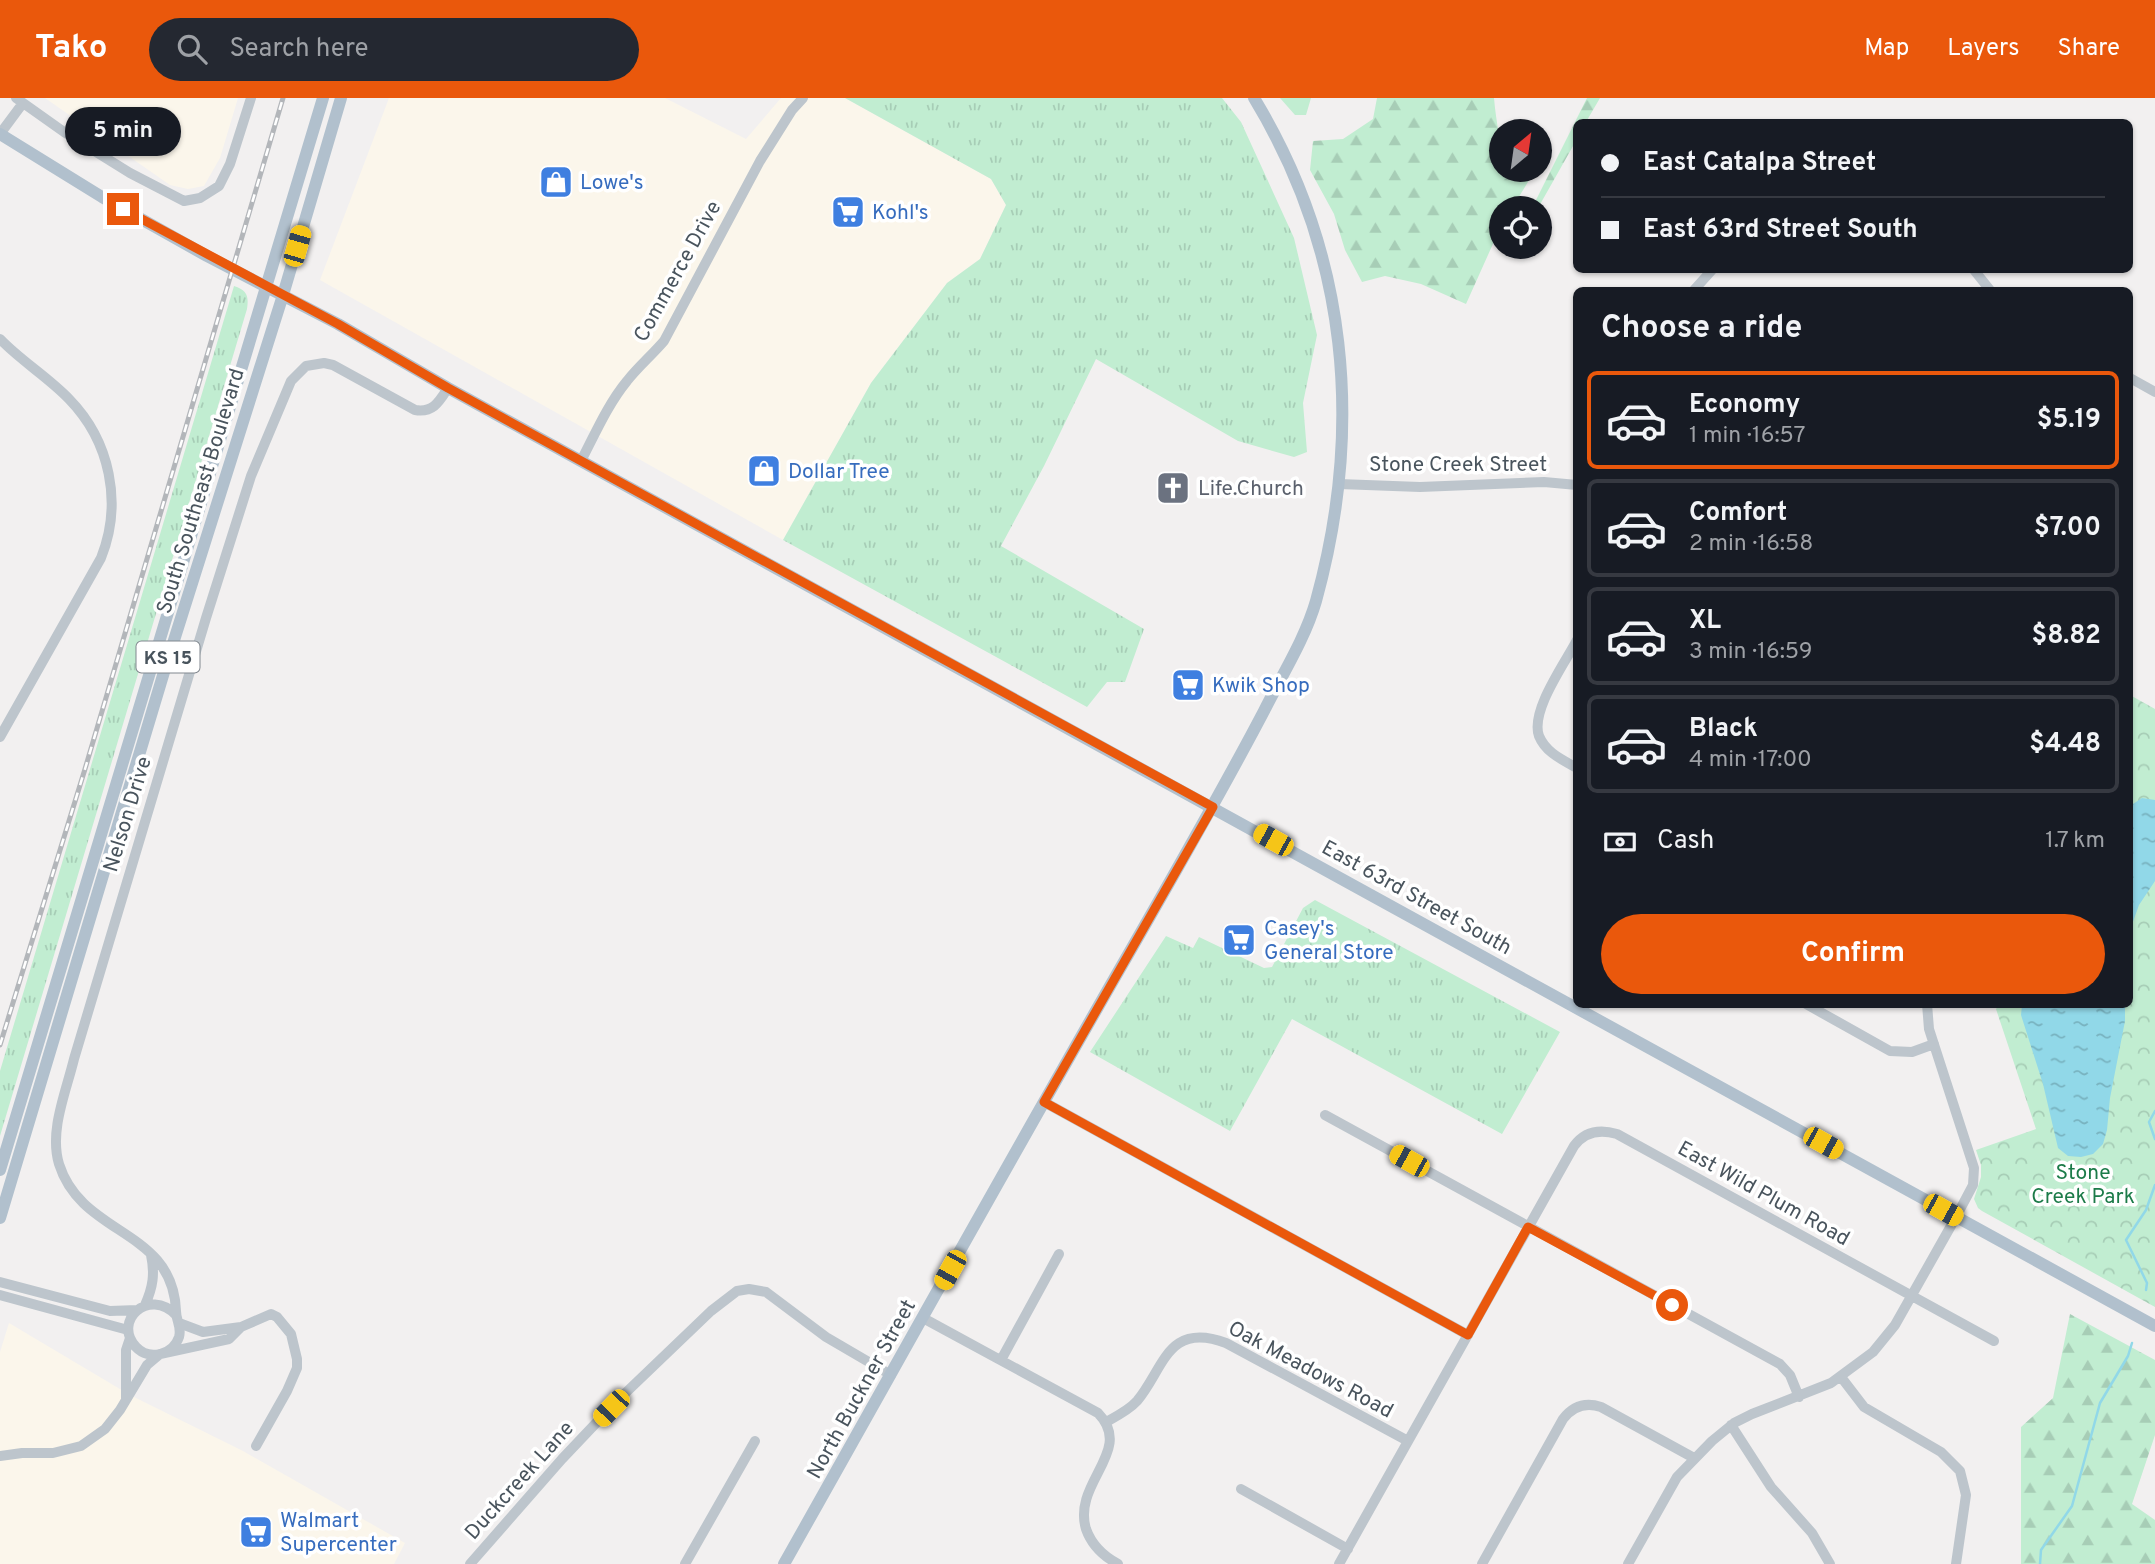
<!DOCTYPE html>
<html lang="en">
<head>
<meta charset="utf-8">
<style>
  body { margin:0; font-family:Overpass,sans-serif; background:#242831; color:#f1f3f6; height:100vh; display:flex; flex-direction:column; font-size:26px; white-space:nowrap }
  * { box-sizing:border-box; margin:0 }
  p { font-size:23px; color:#9ea1a6 }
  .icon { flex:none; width:38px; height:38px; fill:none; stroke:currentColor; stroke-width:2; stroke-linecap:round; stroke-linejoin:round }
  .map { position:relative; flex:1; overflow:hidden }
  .panel { position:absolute; left:1573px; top:189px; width:560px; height:721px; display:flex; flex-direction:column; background:#171b24; border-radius:10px; box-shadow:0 2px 5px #0004 }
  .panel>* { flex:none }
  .hud { position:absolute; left:1573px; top:21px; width:560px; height:154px; border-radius:10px; box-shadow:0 2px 5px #0004; display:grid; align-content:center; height:154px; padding:0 28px; background:#171b24 }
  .needle { width:46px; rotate:29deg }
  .controls { position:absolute; left:1489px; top:21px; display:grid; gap:14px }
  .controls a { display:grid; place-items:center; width:63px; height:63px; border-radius:50%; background:#171b24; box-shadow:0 2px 5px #0004; font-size:35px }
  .end { position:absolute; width:32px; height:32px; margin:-16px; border:9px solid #ea580c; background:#fff; box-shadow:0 0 0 4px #fff }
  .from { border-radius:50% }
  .bubble { position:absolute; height:49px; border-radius:24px; background:#171b24; box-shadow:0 2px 5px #0004; font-size:23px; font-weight:700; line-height:49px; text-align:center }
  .car { position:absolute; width:21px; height:42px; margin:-21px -10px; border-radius:9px; box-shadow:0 0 5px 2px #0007; background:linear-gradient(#f5c518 24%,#345 0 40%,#f5c518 0 76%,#345 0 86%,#f5c518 0) }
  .hud b { display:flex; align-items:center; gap:24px; height:66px; font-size:26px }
  .hud b+b { border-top:2px solid #363941 }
  .hud i { width:18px; height:18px; background:#f1f3f6 }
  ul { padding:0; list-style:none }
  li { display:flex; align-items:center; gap:21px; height:98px; margin:0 14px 10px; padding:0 14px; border:4px solid #363941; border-radius:10px }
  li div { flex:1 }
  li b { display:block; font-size:26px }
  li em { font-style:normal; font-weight:700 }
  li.current { border-color:#ea580c }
  li>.icon { width:63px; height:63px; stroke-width:1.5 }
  h2 { padding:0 28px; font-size:32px; line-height:84px }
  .pay { display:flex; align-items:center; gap:18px; height:77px; padding:0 28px; font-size:26px }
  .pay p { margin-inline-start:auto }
  .primary-button { display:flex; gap:14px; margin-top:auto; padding:14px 28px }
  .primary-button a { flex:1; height:80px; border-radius:42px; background:#ea580c; color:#fff; font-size:28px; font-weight:700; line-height:80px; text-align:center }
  header { display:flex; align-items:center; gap:42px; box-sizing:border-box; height:98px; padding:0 35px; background:#ea580c; color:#fff }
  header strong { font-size:33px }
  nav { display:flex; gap:38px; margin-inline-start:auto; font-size:24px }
  .search { width:490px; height:63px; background:#242831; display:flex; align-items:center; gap:18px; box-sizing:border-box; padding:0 24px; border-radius:38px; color:#9ea1a6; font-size:26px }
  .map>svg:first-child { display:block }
  .commercial { fill:#fbf6eb }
  .grass { fill:url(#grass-tufts) }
  .forest { fill:url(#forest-firs) }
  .park { fill:url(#park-crowns) }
  .water { fill:url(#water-ripples) }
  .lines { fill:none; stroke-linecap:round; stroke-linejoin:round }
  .stream { stroke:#91d8e8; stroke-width:2.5 }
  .minor { stroke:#bdc5cc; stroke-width:10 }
  .major { stroke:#b1c0cd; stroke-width:12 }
  .rail-casing { stroke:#b3b6ba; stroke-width:5 }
  .rail { stroke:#fff; stroke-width:2.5; stroke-dasharray:8; stroke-linecap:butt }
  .route { stroke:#ea580c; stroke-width:9 }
  .labels { text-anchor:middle; stroke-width:7; stroke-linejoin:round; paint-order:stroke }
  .shield { fill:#fff; stroke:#80878e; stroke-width:2 }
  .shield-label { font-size:19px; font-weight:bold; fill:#49545d }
  .shop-label { font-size:21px; fill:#366cbe; stroke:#fff; text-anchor:start }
  .street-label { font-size:21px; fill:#49545d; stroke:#fff }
  .worship-label { font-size:21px; fill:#5b616d; stroke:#fff; text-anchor:start }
  .park-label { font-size:21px; fill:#1c7b49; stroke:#fff }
</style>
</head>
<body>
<header>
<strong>Tako</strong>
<div class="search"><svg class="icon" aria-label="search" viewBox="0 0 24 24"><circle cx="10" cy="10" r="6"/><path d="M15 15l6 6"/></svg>Search here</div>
<nav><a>Map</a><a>Layers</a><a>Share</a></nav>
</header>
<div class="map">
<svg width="2155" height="1466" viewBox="0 0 2155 1466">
  <defs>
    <pattern id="grass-tufts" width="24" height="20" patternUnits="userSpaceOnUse" patternTransform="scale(1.75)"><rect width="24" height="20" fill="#c1edd1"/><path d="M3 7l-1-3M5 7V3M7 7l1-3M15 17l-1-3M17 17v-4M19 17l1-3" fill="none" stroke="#a7cdb6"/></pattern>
    <pattern id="forest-firs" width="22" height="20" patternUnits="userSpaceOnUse" patternTransform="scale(1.75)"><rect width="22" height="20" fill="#c1edd1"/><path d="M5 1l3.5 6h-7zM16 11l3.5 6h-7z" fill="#a7cdb6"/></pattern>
    <pattern id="park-crowns" width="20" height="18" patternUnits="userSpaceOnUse" patternTransform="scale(1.75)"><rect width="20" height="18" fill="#c1edd1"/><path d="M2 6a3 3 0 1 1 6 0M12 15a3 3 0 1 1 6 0" fill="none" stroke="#a7cdb6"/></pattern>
    <pattern id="water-ripples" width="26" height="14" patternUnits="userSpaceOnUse" patternTransform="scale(1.75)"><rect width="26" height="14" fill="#91d8e8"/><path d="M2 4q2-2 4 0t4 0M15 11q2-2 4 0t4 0" fill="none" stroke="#78b2bf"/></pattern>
  </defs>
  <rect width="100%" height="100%" fill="#f2f0f0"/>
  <path class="commercial" d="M45,0H238L220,60L204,88L188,91L170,87Z
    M389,0H665L746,41L781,0H845L991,81L1006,107L980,161L947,185L871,285L783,442L320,182Z
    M9,1225L130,1297L243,1353L405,1445L394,1466H0V1254Z"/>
  <path class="grass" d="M845,0H1222L1241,24L1294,140L1317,237L1303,305L1307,354L1294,359L1238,343L1096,261L1044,368L1001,448L1144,531L1125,584H1107L1087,609L783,442L871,285L947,185L980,161L1006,107L991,81Z
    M234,188C247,192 249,198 247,211L0,1038V973Z
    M1315,802L1560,934L1502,1036L1292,921L1230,1033L1090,954L1166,838L1193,850L1199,839L1264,870L1272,869L1303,810Z"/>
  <path class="forest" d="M1280,0H1311L1306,17H1295Z
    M1377,0H1494C1496,25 1502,47 1502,72H1524L1531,79L1512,110H1502L1501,128L1466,206L1421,186L1385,178L1362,184L1345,152L1334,116L1310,72L1313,43L1343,41L1373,21Z
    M1587,0H1600L1586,24H1577V41L1538,110H1532Z
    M2070,1216L2155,1262V1337L2132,1406L2155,1422V1466H2021V1329L2053,1300Z"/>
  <path class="park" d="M2130,597L2155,611V1209L1982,1113L1978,1110L1974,1101L1981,1079V1067L1976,1052L2036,1031L1996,911L1999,907L2130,906Z"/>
  <path class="water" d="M2142,700L2155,702V783L2139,807L2130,832V708Z
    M2022,907H2125V923L2110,1000L2107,1032L2103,1046L2093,1056L2081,1059L2068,1058L2058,1050L2043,986L2021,917Z"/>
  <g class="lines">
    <path class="stream" d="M2155,1013L2149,1024L2155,1041
      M2146,1192L2147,1185L2126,1142L2146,1112L2155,1087
      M2040,1466L2041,1452L2072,1408L2100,1305L2128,1258L2132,1245"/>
    <path class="minor" d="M16,0L64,34L130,75L184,103L200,100L219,88L230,66L251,0
      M0,36L23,5
      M1974,172L1990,192
      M1694,192L1712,172
      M0,241C21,263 48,279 69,301C110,343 123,405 101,460L0,639
      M2130,280L2155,294
      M581,363C595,336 608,306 627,283C638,269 652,257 664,243L760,63L792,12L803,0
      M1339,386L1420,389L1544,384L1577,387
      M1577,542C1565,565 1530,613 1539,638C1546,655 1563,662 1577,670
      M1806,906L1890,953L1912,954L1934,946
      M1044,1004L1468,1237
      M1325,1017L1780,1266L1790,1277L1799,1299
      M0,1184L110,1213L137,1212
      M0,1197L128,1232
      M145,1207C153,1189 155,1176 151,1157
      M176,1217C149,1189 112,1223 136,1249C149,1263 173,1257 179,1239C182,1229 176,1223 176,1213C173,1130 82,1139 59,1066C49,1033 66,994 74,961L206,520L251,378L291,283L306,268L324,265L333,267L415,312C433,315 439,304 448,290
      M923,1220L1098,1315C1135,1353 1072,1384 1086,1431C1092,1448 1103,1458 1118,1466
      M179,1225L203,1234L241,1229L271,1216L277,1219L291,1236L297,1261V1270L287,1293L256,1348
      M1001,1262L1059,1156
      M1841,1279L1864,1309L1941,1354L1960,1373L1966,1397L1956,1466
      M126,1302V1252L130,1240
      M1106,1324C1117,1318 1129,1312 1137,1303C1164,1271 1167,1223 1226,1245L1408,1343
      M1731,1327L1771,1389L1812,1435L1830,1466
      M0,1358L22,1355H53L81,1348L105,1331L120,1312L147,1267L160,1256L229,1241L241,1229
      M1241,1391L1348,1451
      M470,1466L562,1361L616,1304L711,1213L737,1193L749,1191L766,1194L826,1239L891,1277
      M685,1466L755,1343
      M1339,1466L1574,1048C1585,1033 1600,1031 1617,1036L1994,1243
      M1482,1466L1563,1321C1573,1308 1586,1304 1601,1309L1694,1360
      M1628,1466L1677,1379L1712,1343L1734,1325L1752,1316L1831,1285L1873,1254L1895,1227L1956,1119L1973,1087L1974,1070L1929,931L1927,906"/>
    <path class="major" d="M0,36L102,99L207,158L338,226L448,290L2155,1228
      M0,1072L323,0
      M0,1120L164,574L283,197L341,0
      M784,1466C899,1262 1012,1058 1129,855C1175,775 1221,695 1264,613C1282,577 1305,541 1316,503C1364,329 1348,155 1254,0"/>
    <defs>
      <path id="rail" d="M0,947L85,671L283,0"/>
    </defs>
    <use href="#rail" class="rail-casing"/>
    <use href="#rail" class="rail"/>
  </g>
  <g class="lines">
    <path class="route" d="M123,111L338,226L448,290L1213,709L1044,1004L1468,1237L1528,1129L1672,1207"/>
  </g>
  <defs>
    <symbol id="shop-square" viewBox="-11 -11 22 22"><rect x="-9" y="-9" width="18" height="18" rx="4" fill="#3f7fe0" stroke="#fff"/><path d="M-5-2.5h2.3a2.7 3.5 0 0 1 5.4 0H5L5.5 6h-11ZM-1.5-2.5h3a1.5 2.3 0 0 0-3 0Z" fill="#fff"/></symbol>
    <symbol id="supermarket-square" viewBox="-11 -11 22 22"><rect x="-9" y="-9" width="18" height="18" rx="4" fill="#3f7fe0" stroke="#fff"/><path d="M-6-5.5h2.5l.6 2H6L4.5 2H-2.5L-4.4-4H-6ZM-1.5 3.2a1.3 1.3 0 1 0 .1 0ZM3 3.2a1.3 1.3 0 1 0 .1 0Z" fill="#fff"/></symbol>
    <symbol id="church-square" viewBox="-11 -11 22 22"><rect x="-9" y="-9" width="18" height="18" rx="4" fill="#6b7280" stroke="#fff"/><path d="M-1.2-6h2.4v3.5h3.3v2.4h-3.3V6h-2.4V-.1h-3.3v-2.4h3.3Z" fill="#fff"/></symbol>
  </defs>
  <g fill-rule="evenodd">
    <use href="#shop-square" x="537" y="65" width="38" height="38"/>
    <use href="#supermarket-square" x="829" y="95" width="38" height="38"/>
    <use href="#shop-square" x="745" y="354" width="38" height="38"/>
    <use href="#church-square" x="1154" y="371" width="38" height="38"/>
    <use href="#supermarket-square" x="1169" y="568" width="38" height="38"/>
    <use href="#supermarket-square" x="1220" y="823" width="38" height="38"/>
    <use href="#supermarket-square" x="237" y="1415" width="38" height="38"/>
  </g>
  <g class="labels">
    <rect class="shield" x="136.5" y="543.5" width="63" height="31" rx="5"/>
    <g class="shield-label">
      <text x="168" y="566">KS 15</text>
    </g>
    <g class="shop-label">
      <text x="580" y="91">Lowe's</text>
      <text x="872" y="121">Kohl's</text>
      <text x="788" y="380">Dollar Tree</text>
      <text x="1212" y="594">Kwik Shop</text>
      <text x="1264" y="837">Casey's<tspan x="1264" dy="24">General Store</tspan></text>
      <text x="280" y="1429">Walmart<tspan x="280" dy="24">Supercenter</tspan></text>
    </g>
    <g class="street-label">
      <text transform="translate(677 173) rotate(-61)" y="7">Commerce Drive</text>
      <text x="1458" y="373">Stone Creek Street</text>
      <text transform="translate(200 393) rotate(-73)" y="7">South Southeast Boulevard</text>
      <text transform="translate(127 716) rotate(-73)" y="7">Nelson Drive</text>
      <text transform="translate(1417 799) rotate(29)" y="7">East 63rd Street South</text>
      <text transform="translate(1764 1095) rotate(29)" y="7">East Wild Plum Road</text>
      <text transform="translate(1311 1271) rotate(28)" y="7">Oak Meadows Road</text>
      <text transform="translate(861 1291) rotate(-61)" y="7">North Buckner Street</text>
      <text transform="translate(519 1382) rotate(-48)" y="7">Duckcreek Lane</text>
    </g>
    <g class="worship-label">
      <text x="1198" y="397">Life.Church</text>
    </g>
    <g class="park-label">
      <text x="2083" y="1081">Stone<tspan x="2083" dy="24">Creek Park</tspan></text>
    </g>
  </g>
</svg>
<div class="controls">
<a><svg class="needle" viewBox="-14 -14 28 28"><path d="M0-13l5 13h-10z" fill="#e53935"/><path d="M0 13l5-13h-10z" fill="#9ea1a6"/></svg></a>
<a><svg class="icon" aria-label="locate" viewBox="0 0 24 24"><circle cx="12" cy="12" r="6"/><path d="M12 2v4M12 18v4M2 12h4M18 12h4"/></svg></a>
</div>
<i class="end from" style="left:1672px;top:1207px"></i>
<i class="end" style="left:123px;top:111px"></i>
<div class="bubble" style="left:65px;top:9px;width:116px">5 min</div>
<i class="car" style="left:297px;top:148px;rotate:16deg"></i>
<i class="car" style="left:1273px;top:742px;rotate:299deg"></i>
<i class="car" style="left:1823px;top:1045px;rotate:119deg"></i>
<i class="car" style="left:1409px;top:1063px;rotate:299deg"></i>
<i class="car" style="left:1943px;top:1112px;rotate:119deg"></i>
<i class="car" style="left:950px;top:1172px;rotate:209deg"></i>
<i class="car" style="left:611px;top:1310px;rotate:224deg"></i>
<div class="hud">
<b><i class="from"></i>East Catalpa Street</b>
<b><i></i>East 63rd Street South</b>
</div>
<section class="panel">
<h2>Choose a ride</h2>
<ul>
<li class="current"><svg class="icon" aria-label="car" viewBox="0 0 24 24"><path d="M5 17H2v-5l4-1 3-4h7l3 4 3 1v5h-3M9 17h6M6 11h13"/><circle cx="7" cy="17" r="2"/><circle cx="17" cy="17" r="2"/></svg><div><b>Economy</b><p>1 min · 16:57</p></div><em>$5.19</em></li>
<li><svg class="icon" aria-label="car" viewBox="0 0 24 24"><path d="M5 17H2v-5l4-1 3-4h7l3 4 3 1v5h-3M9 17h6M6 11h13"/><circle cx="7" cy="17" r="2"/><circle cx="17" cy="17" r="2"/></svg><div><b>Comfort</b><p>2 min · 16:58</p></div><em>$7.00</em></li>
<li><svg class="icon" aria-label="car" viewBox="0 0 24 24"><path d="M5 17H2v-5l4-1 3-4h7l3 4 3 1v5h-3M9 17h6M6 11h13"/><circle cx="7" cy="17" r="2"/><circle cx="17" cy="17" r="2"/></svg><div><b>XL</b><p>3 min · 16:59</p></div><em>$8.82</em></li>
<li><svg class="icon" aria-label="car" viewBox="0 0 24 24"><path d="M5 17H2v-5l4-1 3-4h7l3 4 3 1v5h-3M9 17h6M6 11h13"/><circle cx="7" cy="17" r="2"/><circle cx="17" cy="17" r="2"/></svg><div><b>Black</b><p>4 min · 17:00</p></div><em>$4.48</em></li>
</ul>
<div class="pay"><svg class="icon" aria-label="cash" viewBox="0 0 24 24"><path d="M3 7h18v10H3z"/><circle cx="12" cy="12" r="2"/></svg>Cash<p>1.7 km</p></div>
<div class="primary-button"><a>Confirm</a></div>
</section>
</div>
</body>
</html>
